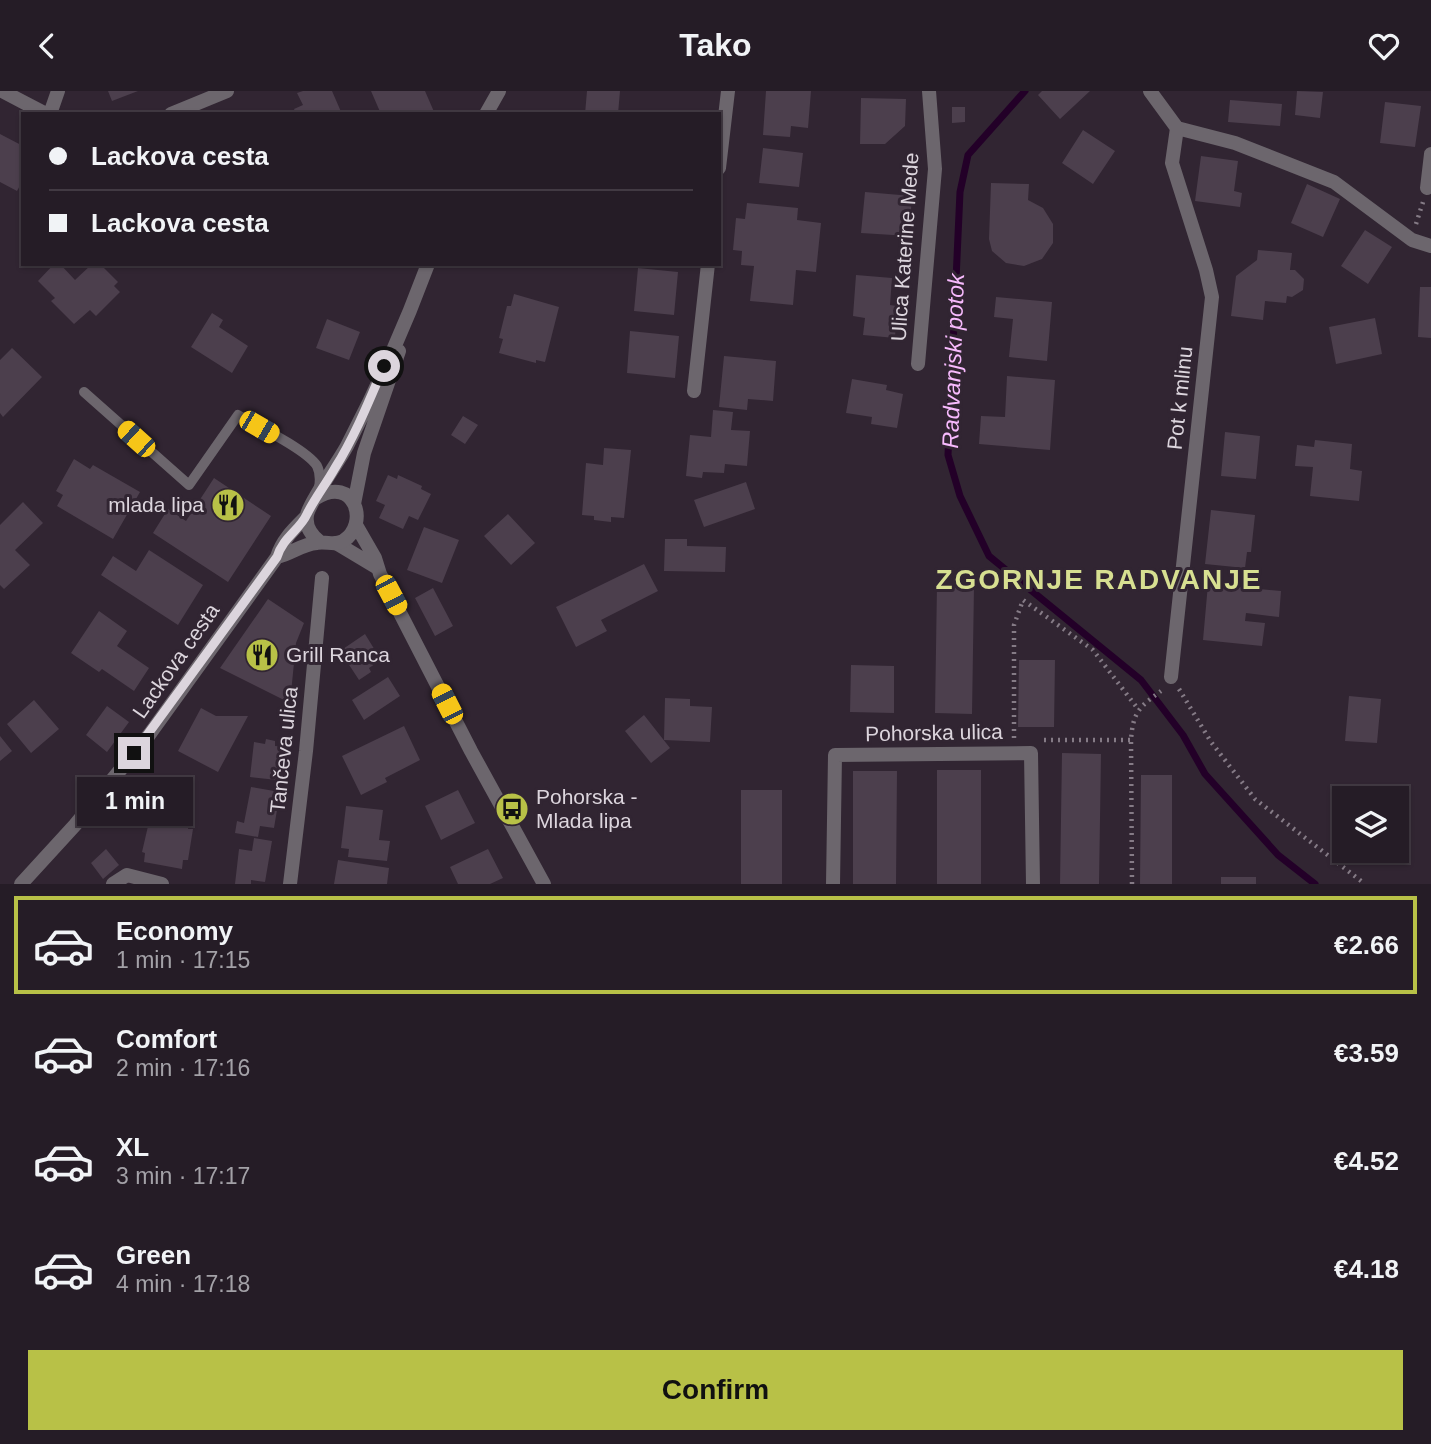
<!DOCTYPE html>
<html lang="en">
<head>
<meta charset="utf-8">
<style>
  body { margin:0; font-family:Arial,sans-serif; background:#312932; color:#f1f3f6; height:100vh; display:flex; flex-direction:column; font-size:26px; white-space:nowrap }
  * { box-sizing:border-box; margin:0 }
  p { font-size:23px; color:#a3a1a7 }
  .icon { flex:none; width:38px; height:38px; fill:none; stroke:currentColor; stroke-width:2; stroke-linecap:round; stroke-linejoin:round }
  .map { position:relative; height:793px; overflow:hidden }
  .drawer { display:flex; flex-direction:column; background:#251c26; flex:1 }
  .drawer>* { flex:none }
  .hud { position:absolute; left:21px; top:21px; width:700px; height:154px; border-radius:0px; box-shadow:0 2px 5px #0004,0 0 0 2px #423a43; display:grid; align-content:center; height:154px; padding:0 28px; background:#251c26 }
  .tools { position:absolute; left:1332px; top:695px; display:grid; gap:14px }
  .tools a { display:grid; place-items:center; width:77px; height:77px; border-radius:0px; background:#251c26; box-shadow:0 2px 5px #0004,0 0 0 2px #423a43; font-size:35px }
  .end { position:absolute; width:32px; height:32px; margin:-16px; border:9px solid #dcd5dd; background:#111; box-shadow:0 0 0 4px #111 }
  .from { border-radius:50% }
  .bubble { position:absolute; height:49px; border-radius:0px; background:#251c26; box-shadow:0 2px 5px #0004,0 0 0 2px #423a43; font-size:23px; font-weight:800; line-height:49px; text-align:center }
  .car { position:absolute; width:21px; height:42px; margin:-21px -10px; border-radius:9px; box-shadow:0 0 5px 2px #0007; background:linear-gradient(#f5c518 24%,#345 0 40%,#f5c518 0 76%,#345 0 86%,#f5c518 0) }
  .hud b { display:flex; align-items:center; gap:24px; height:66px; font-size:26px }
  .hud b+b { border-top:2px solid #423a43 }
  .hud i { width:18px; height:18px; background:#f1f3f6 }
  ul { padding:12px 0 0; list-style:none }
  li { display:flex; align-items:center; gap:21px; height:98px; margin:0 14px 10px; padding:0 14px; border:4px solid transparent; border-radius:0px }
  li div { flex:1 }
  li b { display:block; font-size:26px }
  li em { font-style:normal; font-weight:800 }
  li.on { border-color:#b8c147 }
  li>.icon { width:63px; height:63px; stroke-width:1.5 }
  .cta { display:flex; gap:14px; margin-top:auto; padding:14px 28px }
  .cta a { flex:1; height:80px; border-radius:0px; background:#b8c147; color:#111; font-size:28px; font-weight:800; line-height:80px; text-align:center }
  header { display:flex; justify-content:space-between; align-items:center; height:91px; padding:0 28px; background:#251c26; font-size:32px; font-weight:800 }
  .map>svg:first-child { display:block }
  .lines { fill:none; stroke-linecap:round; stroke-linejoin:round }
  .stream { stroke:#230028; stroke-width:7 }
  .building { fill:#4c3f4d }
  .path { stroke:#857b86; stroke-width:4.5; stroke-dasharray:2 5; stroke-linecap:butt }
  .service { stroke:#6c666d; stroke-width:10 }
  .minor { stroke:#6c666d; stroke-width:14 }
  .tertiary { stroke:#6c666d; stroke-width:14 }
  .route { stroke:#dcd5dd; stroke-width:9 }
  .labels { text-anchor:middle; stroke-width:6; stroke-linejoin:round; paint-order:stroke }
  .street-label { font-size:21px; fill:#dcd5dd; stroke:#312532 }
  .poi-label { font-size:21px; fill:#dcd5dd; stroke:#312532; text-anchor:start }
  .water-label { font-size:23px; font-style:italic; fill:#f7bafd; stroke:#312532 }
  .district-label { font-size:28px; font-weight:bold; letter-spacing:2px; fill:#d7df91; stroke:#312532 }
</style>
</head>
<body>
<header><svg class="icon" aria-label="back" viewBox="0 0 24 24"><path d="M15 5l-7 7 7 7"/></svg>Tako<svg class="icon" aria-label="heart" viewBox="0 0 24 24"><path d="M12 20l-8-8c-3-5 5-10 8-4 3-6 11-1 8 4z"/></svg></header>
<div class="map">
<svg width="1431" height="793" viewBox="0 0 1431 793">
  <rect width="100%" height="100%" fill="#312532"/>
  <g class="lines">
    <path class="stream" d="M1025,0L968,64L960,101L948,364L960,405L989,465L1141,589L1183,644L1205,683L1278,764L1315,793"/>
  </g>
  <path class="building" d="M108,0H138L112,10Z
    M303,0H332L342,23H296L294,18L303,14L297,2Z
    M371,0H425L435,23H381Z
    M587,0H620L618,23H585Z
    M766,0H811L808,37L791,35L790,46L763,44Z
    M1042,0H1090L1060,28L1038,4Z
    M1297,0L1323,1L1320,27L1295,24Z
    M861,7L906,8L905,35L885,53H860Z
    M1230,9L1282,13L1280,35L1228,31Z
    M1385,11L1421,15L1415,56L1380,52Z
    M952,16H965V31L952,32Z
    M1083,39L1115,60L1093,93L1062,72Z
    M0,43L23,55V89L17,100L0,91Z
    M763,57L803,62L799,96L759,92Z
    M1201,65L1238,70L1234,100L1242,102L1240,116L1195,110Z
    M991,92L1029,93L1028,109L1043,117L1053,133V152L1042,168L1024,175L1006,172L992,160L989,148Z
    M1307,93L1340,108L1323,146L1291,132Z
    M865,101L912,105L909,145L861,142Z
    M747,112L798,117L797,129L821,132L816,181L796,179L793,214L750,210L754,175L741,174L742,160L733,159L736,127L745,128Z
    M1365,139L1392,156L1368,193L1341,175Z
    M1258,159L1292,162L1290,179H1295L1304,188L1303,199L1292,206L1287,205L1286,212L1265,210L1263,229L1231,225L1236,185L1257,169Z
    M54,173H60L75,189L92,173H100L118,191L114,195L120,201L96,225L90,219L74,233L51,210L55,207L38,190Z
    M638,177L678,181L674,224L634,220Z
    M856,184L892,187L890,214L897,215L895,247L863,244L865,227L853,225Z
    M1420,196H1431V247L1418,246Z
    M514,203L559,216L545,271L536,269V272L499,262L503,248L499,247L507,215H511Z
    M996,206L1052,211L1047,270L1009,266L1013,228L994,226Z
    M212,222L223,229L219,236L248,255L232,282L191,256Z
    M1375,227L1382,263L1336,273L1329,236Z
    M327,228L360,241L349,269L316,257Z
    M630,240L679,245L675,287L627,282Z
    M12,257L42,286L3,326L0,322V269Z
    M724,265L776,270L773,310L748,308L747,319L719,316Z
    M1007,285L1055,289L1050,359L979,353L981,325L1005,326Z
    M852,288L887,294L886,299L903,303L897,337L871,333L872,326L846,322Z
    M713,319L733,321L731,339L750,340L747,375L725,373L724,382L703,381L702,387L686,385L690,344L711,346Z
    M463,325L478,334L465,353L451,344Z
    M1225,341L1260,345L1256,388L1221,385Z
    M1315,349L1352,353L1350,378L1362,380L1359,410L1310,405L1313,376L1295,375L1297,354L1314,356Z
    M604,357L631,359L624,427L611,426V431L594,429V425L582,424L586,372L603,374Z
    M74,368L90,378L93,374L140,401L113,448L57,415L63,404L56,400Z
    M388,384L397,388L398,384L422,395L421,398L431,403L418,429L409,425L403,438L379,427L385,414L376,410Z
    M214,387L271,425L228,491L153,442L168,418L186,430Z
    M746,391L755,418L704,436L694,409Z
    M23,411L43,432L15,459L30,474L4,498L0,494V434Z
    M1211,419L1255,424L1251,461H1247L1245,477L1205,473Z
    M508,423L535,452L511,474L484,445Z
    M424,436L459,449L442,492L407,479Z
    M665,448H687V455L726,456L725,481L664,480Z
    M149,459L203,494L178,534L101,484L113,465L136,480Z
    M644,473L658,500L601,529L607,540L576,556L556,516Z
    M1208,493L1281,500L1279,526L1246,522L1245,530L1265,532L1262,555L1203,549Z
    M937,494L974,495L972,623L935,622Z
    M433,497L453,535L435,545L415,507Z
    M268,508L304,532L296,552L290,612L220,577Z
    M99,520L127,540L117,555L149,577L134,600L102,578L99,581L71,562Z
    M365,543L381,569L369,577L371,581L359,589L340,560Z
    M1019,569H1055L1054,636H1018Z
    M851,574L894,575V622L850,621Z
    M388,586L400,605L364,629L352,609Z
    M1349,605L1381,608L1377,652L1345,650Z
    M665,607L690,608V615L712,616L710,651L664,649Z
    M34,609L59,638L31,662L7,633Z
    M107,615L129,631L107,661L86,644Z
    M201,617L216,625H248L218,681L178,660Z
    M644,624L670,657L651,672L625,640Z
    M404,635L420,669L385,687L387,691L361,704L342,665Z
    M0,645L12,660L0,670Z
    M266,648L275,650V655L290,656L286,690L250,686L254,651L265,653Z
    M1062,662L1101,663L1099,793H1060Z
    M937,679H981V793H937Z
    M853,680H897L896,793H853Z
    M1141,684H1172V793H1140Z
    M251,696L280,701L274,737L260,735L258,746L235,742L237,730L244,732Z
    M458,699L475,732L441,749L425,715Z
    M741,699H782V793H741Z
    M155,705L193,712L188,738H193L188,769H183L182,778L144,771L145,762L142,761Z
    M346,715L383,719L379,749L390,750L387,770L348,766L349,758L341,757Z
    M254,747L272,750L265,791L251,789V793H235L239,758L252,760Z
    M106,758L119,774L103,788L91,772Z
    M488,758L503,787L490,793H458L450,776Z
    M338,769L389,777L387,793H334Z
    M1221,786H1256V793H1221Z"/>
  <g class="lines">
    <path class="path" d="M1416,133L1423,111
      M1179,598L1211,651L1255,708L1365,793
      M1014,647V534L1023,509L1093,559L1138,618
      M1044,649H1131
      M1132,793L1131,649C1133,621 1139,616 1161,600"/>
    <path class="service" d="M84,301L189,394L238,324C256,334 307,359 317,375C320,381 320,391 319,397"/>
    <path class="minor" d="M2,0L46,23
      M1150,0L1177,37L1235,52L1334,91L1412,149L1431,155
      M50,23L58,0
      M171,23L227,0
      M719,77L728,0
      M1427,97L1431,63
      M918,273L935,78L929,0
      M694,300L708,173
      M356,434L375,467L380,483L471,660L544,793
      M336,452L376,476
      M1171,586L1212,206L1206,179L1172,72L1177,37
      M113,793L127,784L162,793
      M290,793L306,660L322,487
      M833,793L835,664L1031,662L1033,793"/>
    <path class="tertiary" d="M486,23L499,0
      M354,413L364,362L399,260
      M320,451C311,444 305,436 307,424C309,412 339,370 347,355C378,296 405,235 428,173
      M277,466C282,449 294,438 306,426
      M21,793L75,734L149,644L277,466C291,463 302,453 317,452C326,450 335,455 343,450C370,434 355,383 316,407"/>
  </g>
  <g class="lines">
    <path class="route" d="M134,662L277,466C283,446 300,439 307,423C315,407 326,393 335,377C355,345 369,310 384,275"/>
  </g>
  <defs>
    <symbol id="restaurant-disc" viewBox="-11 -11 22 22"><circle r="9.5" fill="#b8c147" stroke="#312532"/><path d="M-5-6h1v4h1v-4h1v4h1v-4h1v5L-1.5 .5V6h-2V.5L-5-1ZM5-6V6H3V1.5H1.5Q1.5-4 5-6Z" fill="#111"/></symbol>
    <symbol id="bus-disc" viewBox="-11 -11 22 22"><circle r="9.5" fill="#b8c147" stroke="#312532"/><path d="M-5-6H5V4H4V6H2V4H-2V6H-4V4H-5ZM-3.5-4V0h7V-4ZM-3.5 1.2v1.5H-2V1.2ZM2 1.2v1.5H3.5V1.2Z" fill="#111"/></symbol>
  </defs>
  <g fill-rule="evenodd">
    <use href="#restaurant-disc" x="209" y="395" width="38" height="38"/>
    <use href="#restaurant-disc" x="243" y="545" width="38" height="38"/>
    <use href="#bus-disc" x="493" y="699" width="38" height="38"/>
  </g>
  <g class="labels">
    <g class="street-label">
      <text transform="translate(905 156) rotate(-86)" y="7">Ulica Katerine Mede</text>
      <text transform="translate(1180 307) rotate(-84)" y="7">Pot k mlinu</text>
      <text transform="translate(176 570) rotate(-55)" y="7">Lackova cesta</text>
      <text transform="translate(934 642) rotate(-1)" y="7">Pohorska ulica</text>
      <text transform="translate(284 659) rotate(-84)" y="7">Tančeva ulica</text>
    </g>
    <g class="poi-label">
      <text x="204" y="421" text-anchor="end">mlada lipa</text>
      <text x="286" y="571">Grill Ranca</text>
      <text x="536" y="713">Pohorska -<tspan x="536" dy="24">Mlada lipa</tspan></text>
    </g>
    <g class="water-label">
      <text transform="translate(953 270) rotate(-88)" y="8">Radvanjski potok</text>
    </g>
    <g class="district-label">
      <text x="1099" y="498">ZGORNJE RADVANJE</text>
    </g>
  </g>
</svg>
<div class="tools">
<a><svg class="icon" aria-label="layers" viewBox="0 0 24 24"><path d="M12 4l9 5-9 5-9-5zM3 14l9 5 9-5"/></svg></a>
</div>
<i class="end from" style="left:384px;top:275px"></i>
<i class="end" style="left:134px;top:662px"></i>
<div class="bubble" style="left:77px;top:686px;width:116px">1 min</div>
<i class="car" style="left:259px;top:336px;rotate:120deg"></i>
<i class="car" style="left:136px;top:348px;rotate:312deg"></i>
<i class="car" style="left:391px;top:504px;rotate:152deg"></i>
<i class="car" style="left:447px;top:613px;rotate:333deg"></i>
<div class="hud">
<b><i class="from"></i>Lackova cesta</b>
<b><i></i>Lackova cesta</b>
</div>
</div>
<section class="drawer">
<ul>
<li class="on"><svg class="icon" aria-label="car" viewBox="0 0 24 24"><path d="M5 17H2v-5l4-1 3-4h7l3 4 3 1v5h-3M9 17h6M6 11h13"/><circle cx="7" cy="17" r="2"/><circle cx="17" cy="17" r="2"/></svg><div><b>Economy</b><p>1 min · 17:15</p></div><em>€2.66</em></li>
<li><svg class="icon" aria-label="car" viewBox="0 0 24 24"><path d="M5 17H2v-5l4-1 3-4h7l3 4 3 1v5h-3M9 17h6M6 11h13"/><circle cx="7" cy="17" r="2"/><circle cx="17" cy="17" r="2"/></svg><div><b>Comfort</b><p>2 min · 17:16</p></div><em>€3.59</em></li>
<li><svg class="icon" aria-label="car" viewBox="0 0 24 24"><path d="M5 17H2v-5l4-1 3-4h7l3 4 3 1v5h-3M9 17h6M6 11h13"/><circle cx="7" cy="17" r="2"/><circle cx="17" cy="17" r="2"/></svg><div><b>XL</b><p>3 min · 17:17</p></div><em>€4.52</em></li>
<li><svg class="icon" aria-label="car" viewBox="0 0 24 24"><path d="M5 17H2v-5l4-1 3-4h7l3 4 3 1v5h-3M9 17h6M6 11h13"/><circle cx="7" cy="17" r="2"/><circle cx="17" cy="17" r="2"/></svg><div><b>Green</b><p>4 min · 17:18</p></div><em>€4.18</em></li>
</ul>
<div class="cta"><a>Confirm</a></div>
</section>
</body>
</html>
